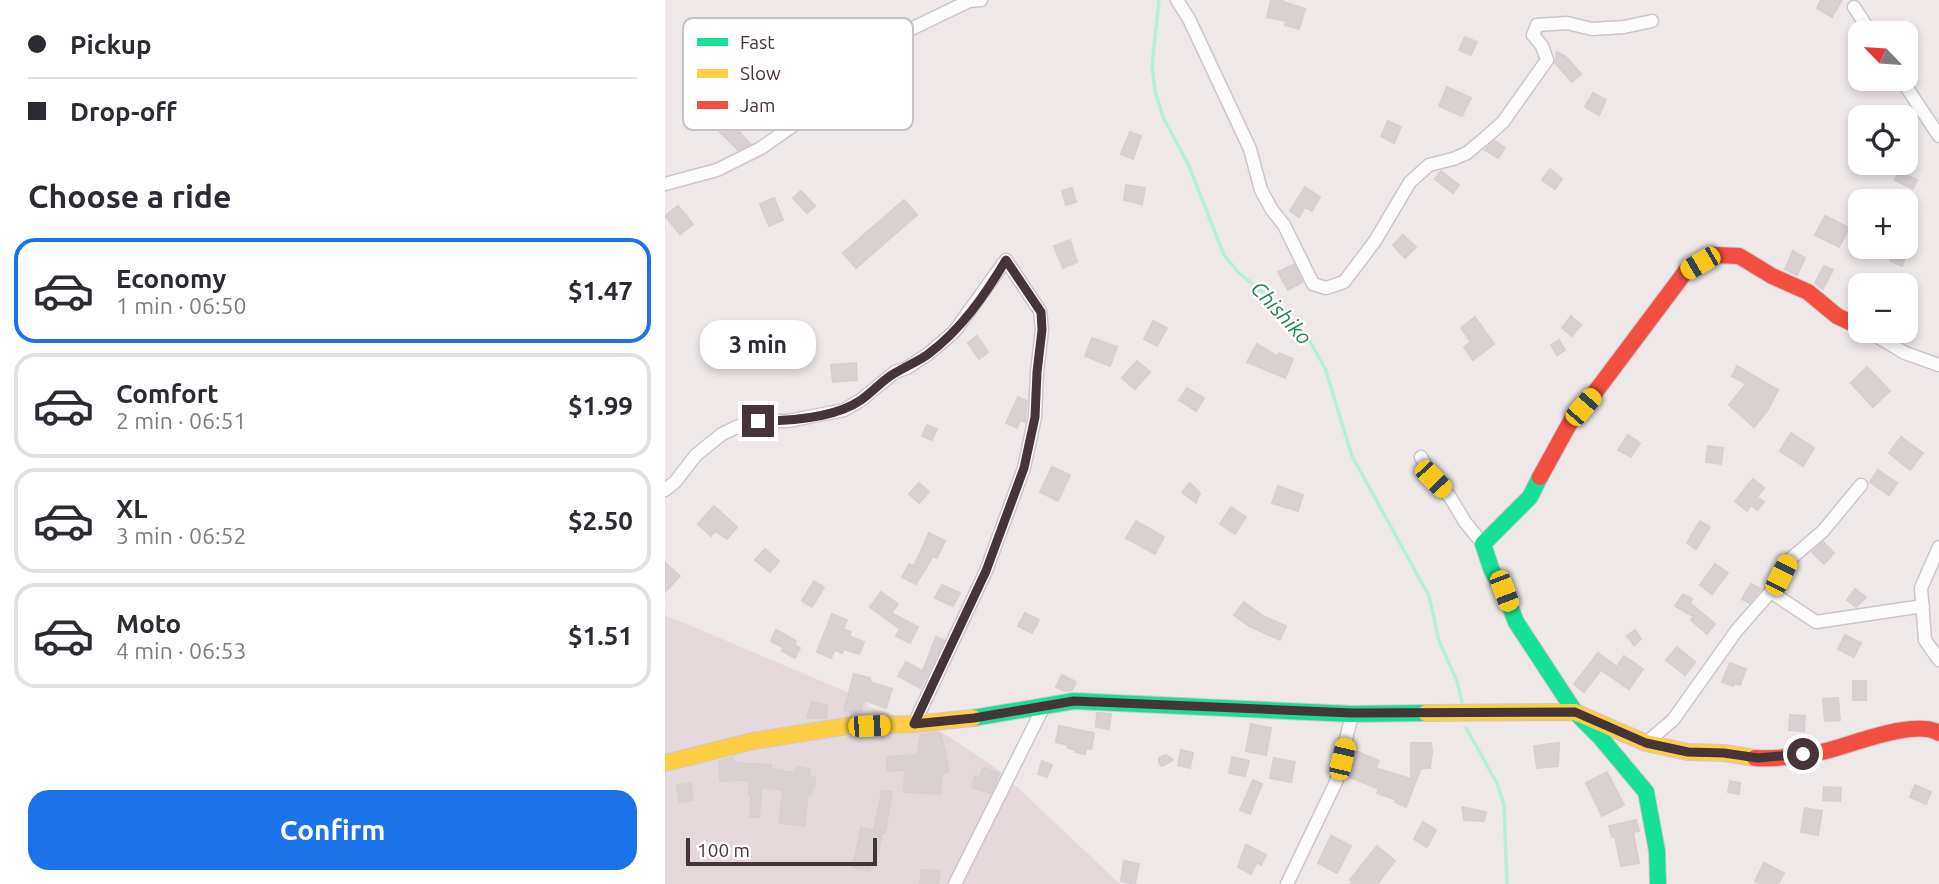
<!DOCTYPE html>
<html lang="en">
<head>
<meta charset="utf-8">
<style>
  body { margin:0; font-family:Ubuntu,sans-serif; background:#f7f7f7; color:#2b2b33; height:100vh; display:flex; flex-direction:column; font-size:26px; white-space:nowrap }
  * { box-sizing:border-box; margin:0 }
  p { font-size:23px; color:#7c7c81 }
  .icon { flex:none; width:38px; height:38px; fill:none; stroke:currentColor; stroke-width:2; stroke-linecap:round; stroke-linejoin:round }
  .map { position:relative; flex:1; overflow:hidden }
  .panel { display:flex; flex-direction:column; background:#fff; width:665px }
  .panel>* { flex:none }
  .hud { display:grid; align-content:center; height:154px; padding:0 28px; background:#fff }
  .needle { width:46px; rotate:295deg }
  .tools { position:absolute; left:1183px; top:21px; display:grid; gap:14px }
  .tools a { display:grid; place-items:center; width:70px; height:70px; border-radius:14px; background:#fff; box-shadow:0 4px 10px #0003; font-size:35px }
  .scale { position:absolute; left:21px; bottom:18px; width:191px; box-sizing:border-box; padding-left:7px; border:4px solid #453438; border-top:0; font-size:19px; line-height:24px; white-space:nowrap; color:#453438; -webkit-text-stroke:5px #fff; paint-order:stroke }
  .end { position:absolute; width:32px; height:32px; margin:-16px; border:9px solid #453438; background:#fff; box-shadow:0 0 0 4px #fff }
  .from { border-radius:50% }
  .bubble { position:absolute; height:49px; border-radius:21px; background:#fff; box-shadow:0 4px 10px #0003; font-size:23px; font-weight:600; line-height:49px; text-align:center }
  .car { position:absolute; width:21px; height:42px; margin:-21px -10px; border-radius:9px; box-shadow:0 0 5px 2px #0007; background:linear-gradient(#f5c518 24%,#345 0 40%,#f5c518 0 76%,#345 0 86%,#f5c518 0) }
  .hud b { display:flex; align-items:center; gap:24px; height:66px; font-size:26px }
  .hud b+b { border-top:2px solid #e1e1e2 }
  .hud i { width:18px; height:18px; background:#2b2b33 }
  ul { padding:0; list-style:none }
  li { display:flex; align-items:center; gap:21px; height:105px; margin:0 14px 10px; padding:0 14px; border:4px solid #e1e1e2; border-radius:21px }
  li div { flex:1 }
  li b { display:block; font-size:26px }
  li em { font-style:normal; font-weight:600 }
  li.selected { border-color:#1a73e8 }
  li>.icon { width:63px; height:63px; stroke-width:1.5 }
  h2 { padding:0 28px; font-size:32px; line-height:84px }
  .primary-button { display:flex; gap:14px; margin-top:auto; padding:14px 28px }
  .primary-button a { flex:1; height:80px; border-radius:21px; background:#1a73e8; color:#fff; font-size:28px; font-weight:600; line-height:80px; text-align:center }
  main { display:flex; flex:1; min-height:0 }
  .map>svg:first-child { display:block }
  .residential { fill:#e5d8da }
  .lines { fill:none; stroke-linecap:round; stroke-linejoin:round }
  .stream { stroke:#b8eed6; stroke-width:3.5 }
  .building { fill:#d9d0d2; stroke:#d7ced0; stroke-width:2 }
  .street-casing { stroke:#cdc5c7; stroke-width:15 }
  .fast-casing { stroke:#d4c5c7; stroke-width:18 }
  .slow-casing { stroke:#d4c5c7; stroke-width:18 }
  .jam-casing { stroke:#d4c5c7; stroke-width:18 }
  .street { stroke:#fdfcfc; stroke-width:12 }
  .fast { stroke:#16e098; stroke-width:16 }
  .slow { stroke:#ffcf43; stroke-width:16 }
  .jam { stroke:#f24e42; stroke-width:16 }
  .route { stroke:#453438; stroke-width:9 }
  .labels { text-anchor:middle; stroke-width:5; stroke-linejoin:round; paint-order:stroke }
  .water-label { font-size:21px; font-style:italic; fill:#25805a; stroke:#fff }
  .key { fill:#fff; stroke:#c7c2c3; stroke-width:2 }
  .key-label { font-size:19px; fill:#453438 }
</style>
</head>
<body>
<main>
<section class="panel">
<div class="hud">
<b><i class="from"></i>Pickup</b>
<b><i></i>Drop-off</b>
</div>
<h2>Choose a ride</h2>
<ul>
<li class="selected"><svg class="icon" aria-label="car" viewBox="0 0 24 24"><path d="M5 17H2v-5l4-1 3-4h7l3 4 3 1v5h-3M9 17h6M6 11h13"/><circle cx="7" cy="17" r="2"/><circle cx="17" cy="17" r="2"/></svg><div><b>Economy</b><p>1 min · 06:50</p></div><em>$1.47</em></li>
<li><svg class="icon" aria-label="car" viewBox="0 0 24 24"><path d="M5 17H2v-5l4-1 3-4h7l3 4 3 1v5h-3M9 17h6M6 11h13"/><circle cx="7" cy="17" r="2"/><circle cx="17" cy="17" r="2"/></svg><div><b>Comfort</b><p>2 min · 06:51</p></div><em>$1.99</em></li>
<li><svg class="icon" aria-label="car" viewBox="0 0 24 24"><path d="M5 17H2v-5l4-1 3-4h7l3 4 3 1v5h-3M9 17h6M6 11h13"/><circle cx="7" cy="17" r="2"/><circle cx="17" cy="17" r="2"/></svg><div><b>XL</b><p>3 min · 06:52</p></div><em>$2.50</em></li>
<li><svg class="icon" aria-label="car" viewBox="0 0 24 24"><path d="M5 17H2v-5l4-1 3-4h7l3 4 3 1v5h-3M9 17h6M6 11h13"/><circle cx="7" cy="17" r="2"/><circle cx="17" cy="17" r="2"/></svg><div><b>Moto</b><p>4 min · 06:53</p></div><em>$1.51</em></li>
</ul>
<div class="primary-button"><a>Confirm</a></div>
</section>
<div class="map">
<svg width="1274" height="884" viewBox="0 0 1274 884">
  <rect width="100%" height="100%" fill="#efe8e9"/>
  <path class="residential" d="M0,615L201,700L203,707L272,729L334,770L455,884H0Z"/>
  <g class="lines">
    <path class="stream" d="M494,0L487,66L490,91L498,117L524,166L559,255L574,273L600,294L627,324L643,338L660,368L687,456L764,596L774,641L792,681L797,702
      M801,728L832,783L839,805L842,884"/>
  </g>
  <path class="building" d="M606,0H618V2L640,9L634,29L620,25L621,21L602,17Z
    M1156,0H1177L1167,17L1152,8Z
    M800,37L812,42L806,55L794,50Z
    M892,52L901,57L916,74L907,82L890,63Z
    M782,87L806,98L797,116L774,106Z
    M928,93L941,100L934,115L920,107Z
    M62,119L79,137L85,144L73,150L52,129Z
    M723,121L736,127L729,143L716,136Z
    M465,132L476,136L468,159L456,154Z
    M830,141L840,148L833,158L820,150Z
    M885,169L897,179L890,189L877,180Z
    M776,171L794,185L788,193L770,179Z
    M1234,172L1252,180L1248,189L1230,180Z
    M461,185L480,188L477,204L459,200Z
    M640,187L655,197L647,211L640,207L634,217L625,211Z
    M407,188L411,202L401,205L397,191Z
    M136,191L150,206L142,213L128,198Z
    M109,198L118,220L104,226L95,204Z
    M239,200L252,215L191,268L178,253Z
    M13,206L28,224L15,234L0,216Z
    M1160,216L1184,228L1174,247L1150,235Z
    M738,235L751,247L740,258L728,245Z
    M405,240L412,262L398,268L389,246Z
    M1231,247H1244L1237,266L1225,261Z
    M1128,251L1140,258L1132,275L1120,269Z
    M629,264L637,282L623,290L613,272Z
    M1159,266L1168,270L1158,289L1150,283Z
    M906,316L916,325L907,336L897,328Z
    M810,317L829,344L808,360L799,347L806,342L796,328Z
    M488,321L502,328L492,346L479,339Z
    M312,336L323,352L314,359L303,343Z
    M427,338L452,347L445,366L420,356Z
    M894,340L900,350L892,355L886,345Z
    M592,344L612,356L614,353L628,359L620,378L582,362Z
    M472,361L485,372L470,389L457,378Z
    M191,363L192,380L168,382L166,365Z
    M1072,366L1113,390L1102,411L1089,427L1064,405L1081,384L1067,376Z
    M1202,367L1225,391L1208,407L1186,383Z
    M522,388L539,398L531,411L514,400Z
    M353,397L362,401L360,422L355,420L352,428L341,423Z
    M262,425L272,429L267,440L257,436Z
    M1126,433L1149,448L1138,466L1115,451Z
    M963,435L975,443L966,457L953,450Z
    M1236,437L1258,453L1245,470L1224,453Z
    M1043,446L1058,448L1056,464L1041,462Z
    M387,467L405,475L393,501L375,492Z
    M1213,470L1232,483L1224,495L1205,482Z
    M1088,479L1099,488L1092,497L1099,502L1092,510L1086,505L1082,511L1070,501Z
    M254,483L264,492L254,503L244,494Z
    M525,483L535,493L531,503L517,492Z
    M613,486L638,495L633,511L607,503Z
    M49,506L72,527L62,539L50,531L46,536L33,524Z
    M566,507L581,517L570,534L555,524Z
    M471,521L499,537L490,554L461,538Z
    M1035,521L1045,527L1031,549L1022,543Z
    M264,533L280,541L272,558L268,556L251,584L237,577L244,564L249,566Z
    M1158,542L1169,553L1159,564L1147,552Z
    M100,549L114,561L105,572L90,560Z
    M0,563L15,576L0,592Z
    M1050,564L1063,573L1047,594L1035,585Z
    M149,581L159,587L147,607L137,601Z
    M1086,584L1096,589L1084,603L1077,599Z
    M277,585L295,593L288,606L270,598Z
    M1190,589L1201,597L1191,607L1182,600Z
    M216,592L233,604L226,613L253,627L245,643L231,636L235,629L205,607Z
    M1018,594L1027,599L1025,603L1050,624L1042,634L1026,620L1029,617L1010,606Z
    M579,602L598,616L621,626L615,640L584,626L569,615Z
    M360,613L374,620L367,633L353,626Z
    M167,614L182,620L178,629L186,632L184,636L199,642L194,654L179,649L177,653L170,650L166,658L152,652Z
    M111,630L131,641L129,645L135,648L130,658L117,651L119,648L106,641Z
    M970,630L976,639L969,645L962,636Z
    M1180,635L1196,643L1189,657L1173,649Z
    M271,637L279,640L264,672L258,670Z
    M1012,647L1030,662L1020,675L1001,660Z
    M933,653L952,667L959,656L978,669L964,689L936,670L919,692L909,684Z
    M241,662L263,674L255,688L233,676Z
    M1065,663L1081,669L1075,685L1070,683L1068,686L1057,682Z
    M189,674L205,678V682L227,689L221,708L199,700L194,714L179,710Z
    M397,675L411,682L407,690L399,691L391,687Z
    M1188,681H1201V700H1188Z
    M1173,698L1175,720L1160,721L1158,699Z
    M147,702L162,705L161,718H142Z
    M432,713L446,714L444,729L431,727Z
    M1125,715L1140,716L1139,731L1124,730Z
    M586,724L606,728L601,755L581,751Z
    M394,726L429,733L426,749L421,748L420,754L410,752L411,750L403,748V745L391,742Z
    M271,733L276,734L284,771L277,773L275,794L239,792L240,770L222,771V757L252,755L256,735Z
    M746,743H766L767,752L765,768H756L741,807L730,802L731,800L712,793L714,789L682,776L691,751L714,761L711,768L746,779Z
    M894,743L893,766L872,768L869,746Z
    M516,750L528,753L525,768L513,765Z
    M501,755L508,760L497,766L494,763V758Z
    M567,757L584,761L580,776L564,773Z
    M68,758L69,763L106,765V769L130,773L132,767L145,769L144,776L150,777L149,788L147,787L146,794H143L139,826L114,823L118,790L97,787L94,817H85L86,796H84V780L55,781L54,761Z
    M609,758L630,762L626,782L605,778Z
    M377,761L387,765L382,777L373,774Z
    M318,768L334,773L326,793L307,787L310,776L315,778Z
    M942,772L959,805L937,816L921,783Z
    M588,780L597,784L585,814L575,810Z
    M1065,781L1075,783L1074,794L1063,792Z
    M26,783L28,800L14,802L12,785Z
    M1250,785L1266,792L1261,804L1245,797Z
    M1159,787L1176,788L1175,801L1158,800Z
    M217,791L227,792L220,833L212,832L217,833L211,863L207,862L205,870L188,867L196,828L209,831Z
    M797,807L821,812L819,821L799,820Z
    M1140,808L1157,811L1153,835L1136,832Z
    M971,820L974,831L968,832L974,863L956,866L950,837H947L944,826Z
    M758,822L771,830L762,847L749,839Z
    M666,836L686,846L672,873L653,863Z
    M581,845L601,855L596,865L592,862L586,874L573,867Z
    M712,846L730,861L712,884H686L688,881L685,880Z
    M459,861L474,864L470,884L456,881Z
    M1099,863L1119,873L1113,884H1096L1090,881Z
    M257,870L275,871L273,884H255Z"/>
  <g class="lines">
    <defs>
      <path id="street" d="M512,0L524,19L585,149L596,190L607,210L619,225L648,284L661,288L679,282L710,241L745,182L764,165L788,159L802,153L820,138L838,122L882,60L877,46L868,35L872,25L902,23L927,29L959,27L987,21
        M1189,7L1206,33
        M1236,79L1274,136
        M0,184L52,170L96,148L133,122L246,29L304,1L316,0
        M1203,331L1240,353L1274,365
        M756,457L768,479L785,497L800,522L818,544
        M0,490L10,482L31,455L57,434L74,426L93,421H123L179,410L196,400L230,372L242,368L263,354L289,332L341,260L375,311L377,330L372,372L370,417L359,468L321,571L249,724
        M1274,547L1256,588L1260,640L1274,660
        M1106,592L1151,622L1258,606
        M981,743L1008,720L1072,630L1109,588L1122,562L1158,531L1196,485
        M290,884L379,706
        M622,884L671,782L687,714"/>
      <path id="fast" d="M875,477L865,497L818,544L827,571L839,591L851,622L910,712L935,737L981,792L992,851L993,884
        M308,718L409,701L687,714L761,713"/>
      <path id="slow" d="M761,713L910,712L981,743L1023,752L1059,753L1090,758
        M0,763L88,741L182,726L249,724L308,718"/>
      <path id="jam" d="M875,477L907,419L928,395L1021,271L1049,255L1074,256L1107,276L1143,292L1172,316L1195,327
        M1090,758C1110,759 1136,756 1156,752C1185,746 1249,718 1274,733"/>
    </defs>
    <use href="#street" class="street-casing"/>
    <use href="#fast" class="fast-casing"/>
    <use href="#slow" class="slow-casing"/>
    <use href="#jam" class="jam-casing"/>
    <use href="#street" class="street"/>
    <use href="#fast" class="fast"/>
    <use href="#slow" class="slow"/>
    <use href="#jam" class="jam"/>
  </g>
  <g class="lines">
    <path class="route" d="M93,421C124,421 170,418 196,400C208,392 217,380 230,373C241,366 252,362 262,355C296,330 320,295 341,260L376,312L377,330L372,372L370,417L359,468L321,571L249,724L309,718L409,701L687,713L910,712L981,743L1023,752L1059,753L1093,758L1138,754"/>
  </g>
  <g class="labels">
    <g class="water-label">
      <text transform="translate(616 313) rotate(47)" y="7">Chishiko</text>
    </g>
  </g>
  <rect x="18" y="18" width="230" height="112" rx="10" class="key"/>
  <rect x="32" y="38" width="31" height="8" fill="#16e098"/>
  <rect x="32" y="69" width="31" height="9" fill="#ffcf43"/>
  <rect x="32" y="101" width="31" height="8" fill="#f24e42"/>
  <g class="key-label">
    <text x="75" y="49">Fast</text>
    <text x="75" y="80">Slow</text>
    <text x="75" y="112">Jam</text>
  </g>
</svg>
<div class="tools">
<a><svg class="needle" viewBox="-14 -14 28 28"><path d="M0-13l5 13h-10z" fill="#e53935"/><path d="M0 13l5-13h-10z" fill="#7c7c81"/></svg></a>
<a><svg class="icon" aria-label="locate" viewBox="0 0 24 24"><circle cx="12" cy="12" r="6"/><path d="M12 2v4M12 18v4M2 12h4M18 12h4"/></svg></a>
<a>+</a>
<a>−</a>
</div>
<div class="scale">100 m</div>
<i class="end from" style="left:1138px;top:754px"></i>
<i class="end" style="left:93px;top:421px"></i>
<div class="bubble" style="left:35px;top:320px;width:116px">3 min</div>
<i class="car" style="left:1035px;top:263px;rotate:240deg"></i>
<i class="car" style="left:918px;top:407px;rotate:41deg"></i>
<i class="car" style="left:768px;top:479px;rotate:136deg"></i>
<i class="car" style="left:1116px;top:575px;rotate:27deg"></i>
<i class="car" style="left:839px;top:591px;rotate:159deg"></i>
<i class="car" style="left:204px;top:726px;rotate:88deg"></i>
<i class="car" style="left:677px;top:759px;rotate:13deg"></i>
</div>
</main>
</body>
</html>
